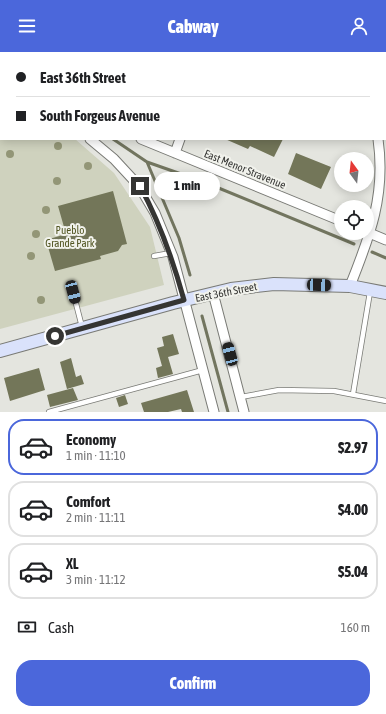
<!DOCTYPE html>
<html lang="en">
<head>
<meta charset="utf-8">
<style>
  body { margin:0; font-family:"Asap Condensed",sans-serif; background:#f6f6f6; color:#202124; height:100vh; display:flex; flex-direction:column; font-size:15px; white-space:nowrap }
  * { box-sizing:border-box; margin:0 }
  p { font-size:13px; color:#757577 }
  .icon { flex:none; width:22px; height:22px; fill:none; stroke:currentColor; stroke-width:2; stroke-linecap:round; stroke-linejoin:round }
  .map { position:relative; height:360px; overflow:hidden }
  .details { display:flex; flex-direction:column; background:#fff; flex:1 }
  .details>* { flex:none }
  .top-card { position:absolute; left:0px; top:0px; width:386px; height:88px; box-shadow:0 2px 10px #0003; display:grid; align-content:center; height:88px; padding:0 16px; background:#fff }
  .needle { width:26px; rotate:345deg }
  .fabs { position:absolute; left:334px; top:100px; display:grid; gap:8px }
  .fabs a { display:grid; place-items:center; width:40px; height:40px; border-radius:50%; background:#fff; box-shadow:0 2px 10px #0003; font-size:20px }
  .end { position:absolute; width:18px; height:18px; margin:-9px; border:5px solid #353533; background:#fff; box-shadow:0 0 0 2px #fff }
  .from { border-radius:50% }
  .bubble { position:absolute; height:28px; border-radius:14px; background:#fff; box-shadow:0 2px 10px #0003; font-size:13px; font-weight:800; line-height:28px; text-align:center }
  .car { position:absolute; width:12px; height:24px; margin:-12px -6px; border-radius:5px; box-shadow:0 0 3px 1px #0007; background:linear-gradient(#222 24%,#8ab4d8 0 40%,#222 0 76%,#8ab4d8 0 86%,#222 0) }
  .top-card b { display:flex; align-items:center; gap:14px; height:38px; font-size:15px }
  .top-card b+b { border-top:1px solid #e0e0e0 }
  .top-card i { width:10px; height:10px; background:#202124 }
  ul { padding:7px 0 0; list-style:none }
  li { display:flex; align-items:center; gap:12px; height:56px; margin:0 8px 6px; padding:0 8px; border:2px solid #e0e0e0; border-radius:16px }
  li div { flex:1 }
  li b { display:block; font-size:15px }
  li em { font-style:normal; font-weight:800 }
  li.current { border-color:#4b67db }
  li>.icon { width:36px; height:36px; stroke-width:1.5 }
  .pay { display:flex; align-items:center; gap:10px; height:44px; padding:0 16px; font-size:15px }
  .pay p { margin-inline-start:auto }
  .action { display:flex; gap:8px; margin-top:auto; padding:8px 16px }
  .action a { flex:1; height:46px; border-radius:16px; background:#4b67db; color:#fff; font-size:16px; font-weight:800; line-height:46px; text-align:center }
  header { display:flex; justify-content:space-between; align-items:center; height:52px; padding:0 16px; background:#4b67db; color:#fff; font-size:18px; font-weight:800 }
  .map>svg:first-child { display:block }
  .green { fill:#cfd2be }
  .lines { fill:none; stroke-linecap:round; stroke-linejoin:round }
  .stream { stroke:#72755f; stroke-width:3 }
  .building { fill:#737659 }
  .service-casing { stroke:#797a75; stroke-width:6 }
  .minor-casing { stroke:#797a75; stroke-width:11 }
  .secondary-casing { stroke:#797a75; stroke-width:14 }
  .service { stroke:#fff; stroke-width:4.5 }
  .minor { stroke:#fff; stroke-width:9 }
  .secondary { stroke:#dae2fb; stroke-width:12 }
  .tree { fill:#939677 }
  .route { stroke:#353533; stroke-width:5 }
  .labels { text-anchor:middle; stroke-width:4; stroke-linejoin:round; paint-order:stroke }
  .street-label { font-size:11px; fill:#353533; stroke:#f1f2ec }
  .park-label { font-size:11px; fill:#515522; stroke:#f1f2ec }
</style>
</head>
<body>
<header><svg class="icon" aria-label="menu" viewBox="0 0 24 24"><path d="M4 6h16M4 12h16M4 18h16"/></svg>Cabway<svg class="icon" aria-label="person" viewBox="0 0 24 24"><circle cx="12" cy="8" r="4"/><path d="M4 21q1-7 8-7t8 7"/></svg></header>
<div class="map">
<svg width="386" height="360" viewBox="0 0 386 360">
  <rect width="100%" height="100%" fill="#e4e5df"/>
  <path class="green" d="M0,0L15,1H1V87H75L114,121L150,175L164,233L0,277Z"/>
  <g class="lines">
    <path class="stream" d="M43,0L44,1
      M113,87L147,110L179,186L190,223
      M147,110L204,130L354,192
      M372,200L386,206
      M202,264L228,360"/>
  </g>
  <path class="building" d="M225,87H283L274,105L250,94L248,97Z
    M296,101L331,115L321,137L288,122Z
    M113,139L127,192L122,193L118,199L100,204L101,207L55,219L46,188L66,182L58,154Z
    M173,282L179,302L168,305L173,322L158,326L156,316L162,314L157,296L164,294L162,285Z
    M71,306L76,325L81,323L84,332L67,337L60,310Z
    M39,316L45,338L10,349L4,326Z
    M73,336L78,348L50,355L47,343Z
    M187,338L194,360H182L181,357L168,360H144L141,351Z
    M125,343L128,352L119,355L116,346Z"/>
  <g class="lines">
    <defs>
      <path id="service" d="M154,204L171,201
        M73,240L82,275
        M353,342L370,240
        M241,345L279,338L334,339L386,349
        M49,360L203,318"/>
      <path id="minor" d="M26,0V1
        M59,0V1
        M197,0V1
        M354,0V1
        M90,87L114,107L139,134L155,161L173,205L214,360
        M141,87L341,169
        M175,101L180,87
        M367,180L386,188
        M350,234C370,184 386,143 378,87
        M213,241L244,360"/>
      <path id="secondary" d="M0,299L173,251L231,237L274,232L350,234L386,241"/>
    </defs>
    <use href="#service" class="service-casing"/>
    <use href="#minor" class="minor-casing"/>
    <use href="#secondary" class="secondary-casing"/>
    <use href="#service" class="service"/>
    <use href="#minor" class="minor"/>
    <use href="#secondary" class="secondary"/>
  </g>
  <g class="tree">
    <circle cx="58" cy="94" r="4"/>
    <circle cx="10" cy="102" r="4"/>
    <circle cx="88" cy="114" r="4"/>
    <circle cx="57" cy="129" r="4"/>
    <circle cx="46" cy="158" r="4"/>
    <circle cx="36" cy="182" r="4"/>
    <circle cx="31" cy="204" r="4"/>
    <circle cx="41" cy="248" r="4"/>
  </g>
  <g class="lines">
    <path class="route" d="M55,284L184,248C173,208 160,171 140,134"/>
  </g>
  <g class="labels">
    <g class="street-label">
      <text transform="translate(245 117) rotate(22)" y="4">East Menor Stravenue</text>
      <text transform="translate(226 240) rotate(-11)" y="4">East 36th Street</text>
    </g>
    <g class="park-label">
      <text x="70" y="182">Pueblo<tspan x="70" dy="13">Grande Park</tspan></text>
    </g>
  </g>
</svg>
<div class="fabs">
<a><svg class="needle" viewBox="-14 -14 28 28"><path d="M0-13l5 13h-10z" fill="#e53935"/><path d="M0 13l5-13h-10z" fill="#757577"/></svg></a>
<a><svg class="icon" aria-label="locate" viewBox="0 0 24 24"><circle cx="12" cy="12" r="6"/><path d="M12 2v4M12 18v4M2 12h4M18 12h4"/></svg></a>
</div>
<i class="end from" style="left:55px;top:284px"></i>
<i class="end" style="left:140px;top:134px"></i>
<div class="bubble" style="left:154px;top:120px;width:66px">1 min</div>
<i class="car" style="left:319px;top:233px;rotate:92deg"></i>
<i class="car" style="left:73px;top:240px;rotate:165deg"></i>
<i class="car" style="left:230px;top:302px;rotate:345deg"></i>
<div class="top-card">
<b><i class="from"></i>East 36th Street</b>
<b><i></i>South Forgeus Avenue</b>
</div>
</div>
<section class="details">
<ul>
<li class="current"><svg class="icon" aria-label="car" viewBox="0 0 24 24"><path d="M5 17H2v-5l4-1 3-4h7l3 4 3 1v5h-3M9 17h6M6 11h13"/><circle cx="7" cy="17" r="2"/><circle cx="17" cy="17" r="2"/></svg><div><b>Economy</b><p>1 min · 11:10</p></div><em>$2.97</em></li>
<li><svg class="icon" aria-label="car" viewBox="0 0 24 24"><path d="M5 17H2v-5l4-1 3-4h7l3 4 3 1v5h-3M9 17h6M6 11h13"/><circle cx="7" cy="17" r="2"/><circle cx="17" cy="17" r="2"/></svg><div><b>Comfort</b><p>2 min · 11:11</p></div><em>$4.00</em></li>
<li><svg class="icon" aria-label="car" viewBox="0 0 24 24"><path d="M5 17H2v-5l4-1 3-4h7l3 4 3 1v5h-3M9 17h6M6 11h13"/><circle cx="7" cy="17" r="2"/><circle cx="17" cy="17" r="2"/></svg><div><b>XL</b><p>3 min · 11:12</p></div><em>$5.04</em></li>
</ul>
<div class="pay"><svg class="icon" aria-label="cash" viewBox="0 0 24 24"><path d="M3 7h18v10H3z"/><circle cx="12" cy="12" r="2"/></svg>Cash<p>160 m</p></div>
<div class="action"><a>Confirm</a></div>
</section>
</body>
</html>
